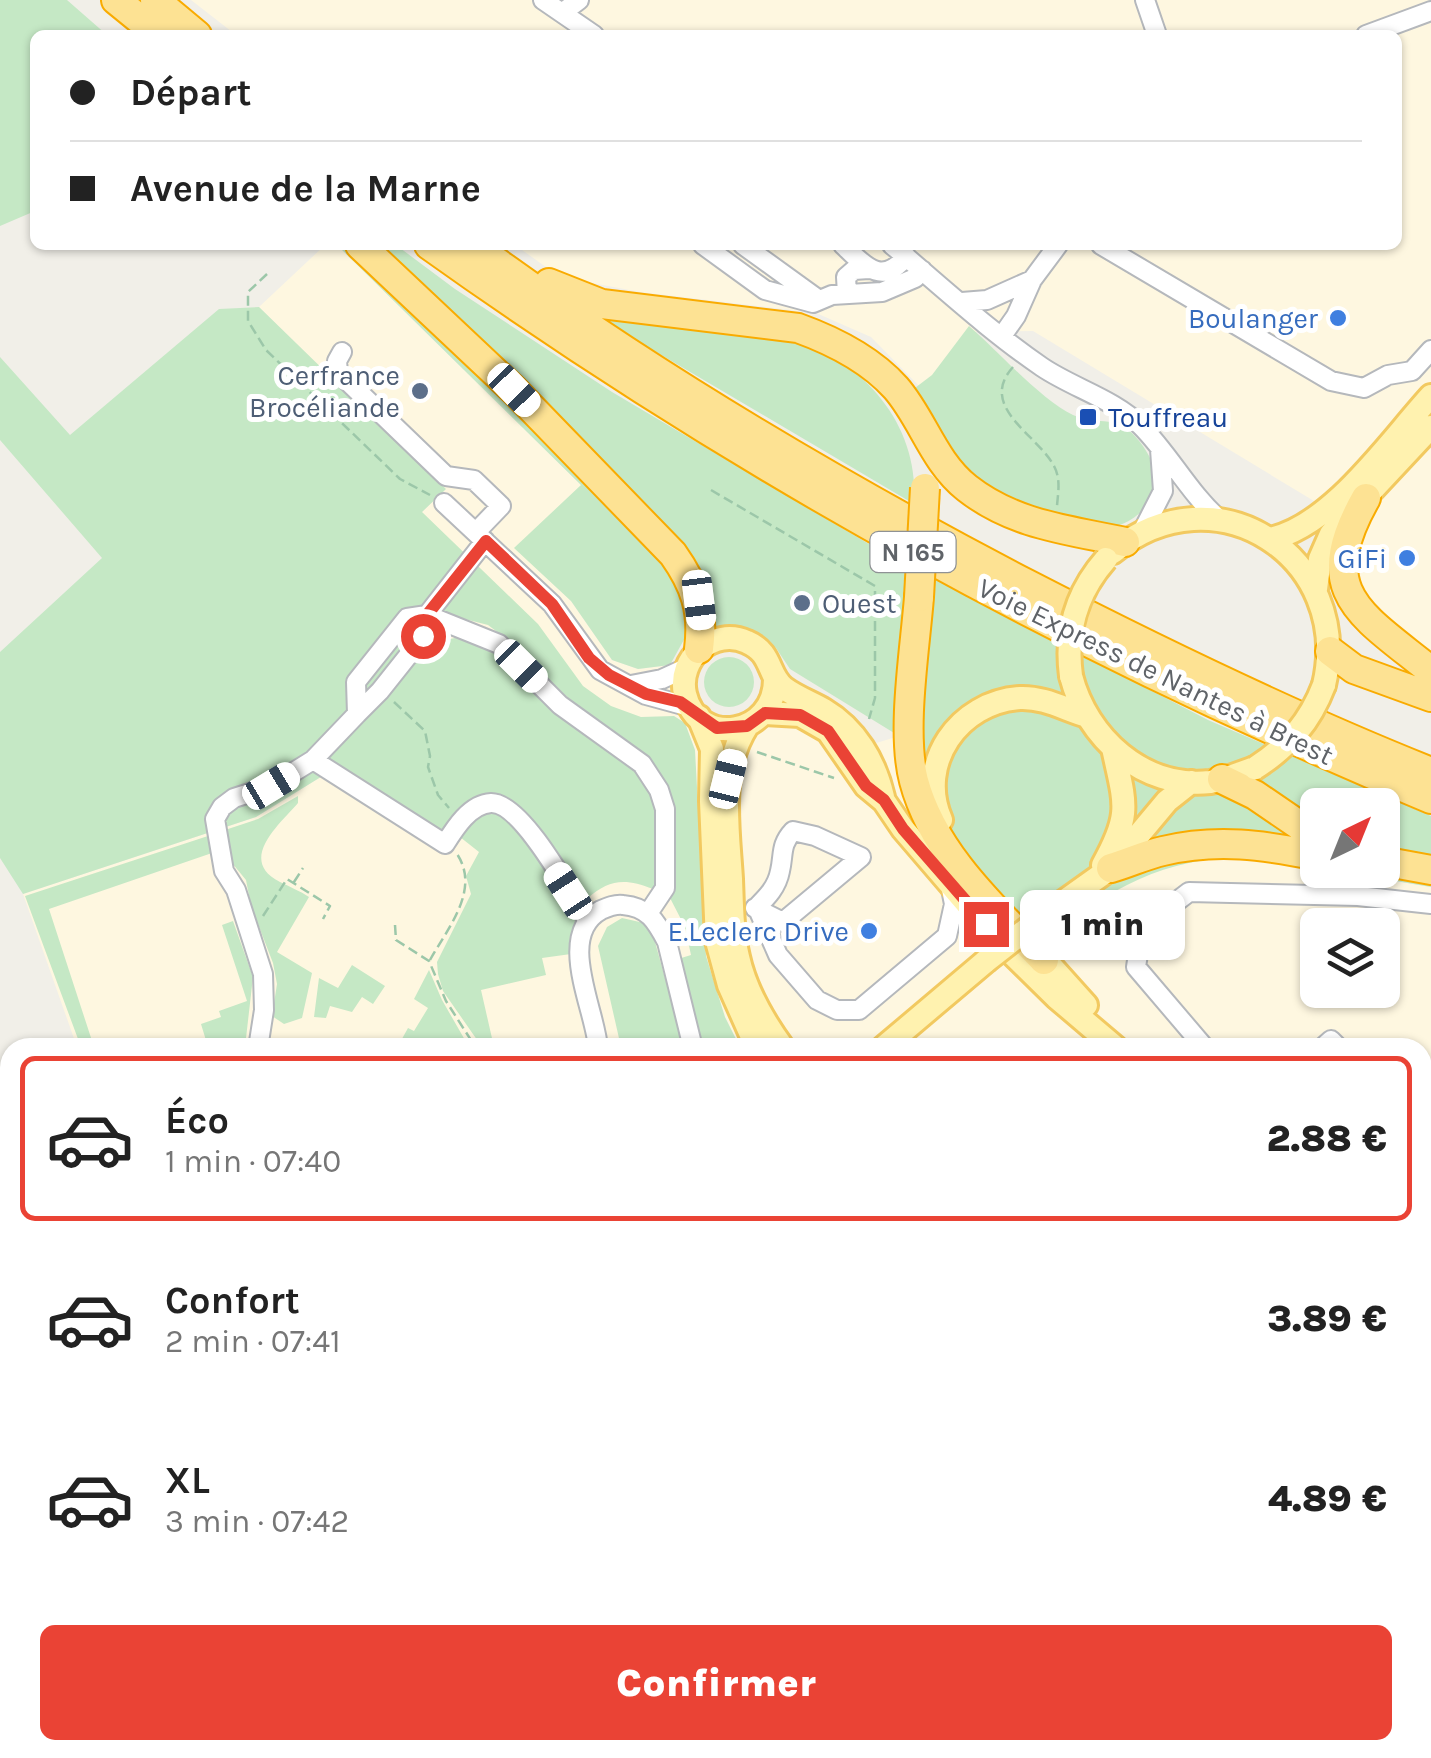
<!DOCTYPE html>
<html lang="fr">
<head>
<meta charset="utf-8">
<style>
  body { margin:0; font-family:Karla,sans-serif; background:#f2f2f2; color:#222; height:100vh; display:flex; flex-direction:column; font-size:38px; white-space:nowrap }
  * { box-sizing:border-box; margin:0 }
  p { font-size:32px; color:#767676 }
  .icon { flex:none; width:55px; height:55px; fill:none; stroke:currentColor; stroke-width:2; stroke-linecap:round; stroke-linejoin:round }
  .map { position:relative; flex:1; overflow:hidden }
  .drawer { position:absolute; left:0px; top:1038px; width:1432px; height:722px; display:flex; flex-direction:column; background:#fff; border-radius:30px 30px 0 0; box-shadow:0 2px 8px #0004 }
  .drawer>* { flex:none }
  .top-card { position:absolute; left:30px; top:30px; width:1372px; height:220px; border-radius:15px; box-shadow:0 2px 8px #0004; display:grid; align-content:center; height:220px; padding:0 40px; background:#fff }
  .needle { width:65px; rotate:43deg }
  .buttons { position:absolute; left:1300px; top:788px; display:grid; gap:20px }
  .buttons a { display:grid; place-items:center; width:100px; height:100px; border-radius:15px; background:#fff; box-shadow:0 2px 8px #0004; font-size:50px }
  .end { position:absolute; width:45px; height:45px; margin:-22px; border:12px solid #ea4335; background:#fff; box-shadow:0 0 0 5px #fff }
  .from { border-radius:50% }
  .bubble { position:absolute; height:70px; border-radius:15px; background:#fff; box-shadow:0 2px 8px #0004; font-size:32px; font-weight:800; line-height:70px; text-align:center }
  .car { position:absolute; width:30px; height:60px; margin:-30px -15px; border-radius:12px; box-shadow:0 0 8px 2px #0007; background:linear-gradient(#fff 24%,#345 0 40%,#fff 0 76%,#345 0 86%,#fff 0) }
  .top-card b { display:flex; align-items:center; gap:35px; height:95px; font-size:38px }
  .top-card b+b { border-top:2px solid #e0e0e0 }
  .top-card i { width:25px; height:25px; background:#222 }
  ul { padding:18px 0 0; list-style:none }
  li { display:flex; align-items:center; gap:30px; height:165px; margin:0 20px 15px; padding:0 20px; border:5px solid transparent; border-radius:15px }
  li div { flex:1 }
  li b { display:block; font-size:38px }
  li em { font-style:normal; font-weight:800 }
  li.selected { border-color:#ea4335 }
  li>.icon { width:90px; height:90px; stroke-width:1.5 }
  .cta { display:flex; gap:20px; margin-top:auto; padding:20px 40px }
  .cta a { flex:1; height:115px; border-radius:15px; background:#ea4335; color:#fff; font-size:40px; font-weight:800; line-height:115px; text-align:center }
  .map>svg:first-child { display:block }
  .commercial { fill:#fef7e0; fill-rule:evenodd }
  .green { fill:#c5e8c5 }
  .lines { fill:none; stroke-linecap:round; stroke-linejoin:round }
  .minor-casing { stroke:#b5b8bc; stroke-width:22 }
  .major-casing { stroke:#f2c960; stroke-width:28 }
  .highway-casing { stroke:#f9ab00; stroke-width:32 }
  .path { stroke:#9cc7a9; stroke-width:2.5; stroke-dasharray:10 5; stroke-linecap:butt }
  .minor { stroke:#fff; stroke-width:18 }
  .major { stroke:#fff2af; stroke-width:22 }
  .highway { stroke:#fde293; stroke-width:28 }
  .major-bridge-casing { stroke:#f2c960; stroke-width:28; stroke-linecap:butt }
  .highway-bridge-casing { stroke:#f9ab00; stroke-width:32; stroke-linecap:butt }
  .major-bridge { stroke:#fff2af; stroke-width:22 }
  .highway-bridge { stroke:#fde293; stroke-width:28 }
  .route { stroke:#ea4335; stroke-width:12 }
  .shop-dot { fill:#3f7fe0; stroke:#fff; stroke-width:4 }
  .service-dot { fill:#5c6f8a; stroke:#fff; stroke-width:4 }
  .transit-dot { fill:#1a4fb4; stroke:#fff; stroke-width:4 }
  .labels { text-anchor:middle; stroke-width:10; stroke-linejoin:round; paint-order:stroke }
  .shield { fill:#fff; stroke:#8f9295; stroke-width:2.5 }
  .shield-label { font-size:25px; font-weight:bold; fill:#5f6368 }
  .shop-label { font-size:28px; fill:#366cbe; stroke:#fff; text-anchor:end }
  .service-label { font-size:28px; fill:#4e5e75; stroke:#fff; text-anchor:end }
  .transit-label { font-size:28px; fill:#164399; stroke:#fff; text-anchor:start }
  .street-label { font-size:28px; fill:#5f6368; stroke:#fff }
</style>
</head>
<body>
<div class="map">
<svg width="1431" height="1758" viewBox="0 0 1431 1758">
  <rect width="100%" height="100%" fill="#f1efe8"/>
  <path class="commercial" d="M191,0H1431V654L1367,604L1349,570L1352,536L1314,501L1033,331L972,332L922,389L871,337L816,313L640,292L560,277L515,245H1398V35H236Z
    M325,245H337L582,486L515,548L571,601L612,660L638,669L670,665L684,713L752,737L770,722L794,721L844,753L899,736L998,890L1045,941L1086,907L1143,875L1192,861L1251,857L1431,887V1758H697L699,1750H1422V1048L77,1047L23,894L256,817L337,767L422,512L445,490L259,307ZM1318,925H1382V990H1318Z
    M10,1565V1750H89L92,1758H0V1569Z"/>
  <path class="green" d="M0,0H67L107,35H35V211L0,226Z
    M337,245H396L455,289L612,392L869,544L1208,720L1431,816V887L1330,870H1382V805H1318L1317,868C1295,864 1271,857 1248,857C1164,857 1108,889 1045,941L998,890L972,891L899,736L790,669L776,648L737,625L686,636L670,665L638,669L612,660L571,601L514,548L581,485Z
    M259,307L446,489L422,512L538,624L583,686L611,706L641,717L674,716L685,723L695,750L706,956L725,1017L740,1047H700L678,959L691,955L685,927L670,898V793L658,769L639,749L580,709L504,637L488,625L453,616L450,639L464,636L492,647L638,773L655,804L659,882L653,889C625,878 609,879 587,899L488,798L445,832L337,767L256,817L23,894L0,858V652L102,558L0,440V357L70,435L219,309Z
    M597,313L788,336C862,360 920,423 914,504L641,343Z
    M969,326C998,351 1041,400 1073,415C1101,427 1117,412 1140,442C1154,461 1164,483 1148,504C1111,551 1054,519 1011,499C998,493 980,489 969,480C957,471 922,408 911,391L932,375Z
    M704 682a25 25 0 1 1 50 0a25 25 0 1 1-50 0Z
    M298,796V803C281,823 236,860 280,882C290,887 300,891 309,897L277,952L312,973L302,1018L284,1024L272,1016L277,984L273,963L251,906L246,880L232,863L225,830L258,819Z
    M492,811C517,823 567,888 574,914C578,927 573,941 571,954L542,958L546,975L481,990L494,1047H482L443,991L438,974L437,962L471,894L466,876L479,852L460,837L468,824Z
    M208,836L212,853L49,909L94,1047H81L25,896Z
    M622,918L644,923L652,931L684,1047H621L598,946L607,927Z
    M233,921L253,977L245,1047H208L201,1024L221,1017L219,1011L247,1001L222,925Z
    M352,965L385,986L373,1004L362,997L352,1012L330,1006L326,1018L314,1017L319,978L338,988Z
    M429,970L442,1000L469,1047L398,1046L408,1028L414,1031L428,1008L414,999Z
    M444,1750H664L662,1758H438Z"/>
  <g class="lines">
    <defs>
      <path id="minor" d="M543,0L594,35
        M1145,0L1157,35
        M562,13L579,0
        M1366,35L1431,11
        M703,245L765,290L813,303L832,295L882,292L915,278L922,270
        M743,245L819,300
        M843,245C863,264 882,288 906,256
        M892,245C941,286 989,331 1042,367C1073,388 1114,399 1141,426C1170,455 1189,493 1220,520
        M1101,245L1331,381L1364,388L1388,375L1412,371L1431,350
        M847,294L846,277L854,270L869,269
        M962,302L987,300L1032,280
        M1002,336L1016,316L1032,280L1058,245
        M342,352L337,361L338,372L446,476L474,480L501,506L476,532
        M444,503L552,604L600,670L646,695L690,707
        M1142,532L1163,491L1160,449
        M485,541L427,615L423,637L380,691L357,714L356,682L407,618L427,615L499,644L560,705L642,764L659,790L665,809V888L649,912
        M631,685L662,679L686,668
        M357,714L313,760L445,844C455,828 470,804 491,803C522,802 572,896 588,921
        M757,907L778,955L817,1000L837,1010H859L947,936L954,904L950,884
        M755,908L783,922L861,857L815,836L793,831C780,845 784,854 780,871C777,887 767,897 757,907
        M258,1048L264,1010L263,974L236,890L224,871L215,819L222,807L234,798L271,786L313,760
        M598,1048C596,1011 555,935 601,910C608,907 615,904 623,905C648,907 656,921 667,942L693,1048
        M1205,1048L1136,967L1142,928L1189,892L1358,896L1431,904
        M1322,1048L1331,1040L1339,1048
        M1422,1254L1431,1263
        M1422,1336L1431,1344
        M0,1373L10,1386
        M1422,1549L1431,1540
        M1422,1580L1431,1573
        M1422,1619L1431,1620
        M357,1750L367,1758
        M751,1758L756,1750"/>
      <path id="major" d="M1270,539C1332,526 1389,442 1431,396
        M1113,552C1215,467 1354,557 1324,685
        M1316,589L1320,559L1331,534L1431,427
        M1071,676C1087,738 1143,789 1210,782C1225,780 1240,773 1255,768
        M775,678C776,736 698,749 685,694C677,658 714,627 747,642C773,653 767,675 784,688C796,697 812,703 824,710C856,729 875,762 883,797
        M765,713L800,715L828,731L866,786L884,801L903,829L999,941L1056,997L1116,1048
        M699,717L712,749L711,801L717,941L729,985L757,1048
        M747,726C718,771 728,828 731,879C732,905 732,932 738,957C745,989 764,1022 783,1048
        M941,820C916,763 959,702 1020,698C1044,697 1064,709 1087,716
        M1103,865C1132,813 1125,804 1113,748
        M1045,915L1111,868L1167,801L1191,782
        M1033,946L1086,1005
        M883,1048L986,961
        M1422,1391L1431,1401
        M1422,1424L1431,1434
        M672,1758L674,1750
        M689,1758L691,1750"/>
      <path id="highway" d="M116,0L159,35
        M155,0L197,35
        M360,245L514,390L673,554C695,585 704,611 699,649
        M429,245C741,468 1077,652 1431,799
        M473,245C647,373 835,484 1027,584C1159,652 1293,717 1431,772
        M549,283L602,304L798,328C834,341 870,359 896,388C923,419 933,461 967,488C1014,525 1069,530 1125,542
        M1366,498C1312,593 1361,614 1431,671
        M919,597C915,649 901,732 914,781C933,853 994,908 1044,960
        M1330,651L1354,669L1431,697
        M1222,779L1255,795L1318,838
        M1382,861L1431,870
        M1111,868C1129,863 1145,855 1163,851C1217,838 1264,845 1318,856"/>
    </defs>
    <use href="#minor" class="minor-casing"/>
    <use href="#major" class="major-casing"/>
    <use href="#highway" class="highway-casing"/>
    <path class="path" d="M267,274L248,292V321L266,350L400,479L430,495
      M1013,367C977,407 1038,435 1054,466C1061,479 1058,493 1057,506
      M711,490L875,586V698L869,719
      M394,702L425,731L430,756L428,767L438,795L449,808
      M757,752L834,778
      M294,882L303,868
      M263,916L287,879L330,906L323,919
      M395,925L396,940L429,961L446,1001L476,1048
      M430,960C447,929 481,890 457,854"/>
    <use href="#minor" class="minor"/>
    <use href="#major" class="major"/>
    <use href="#highway" class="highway"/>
    <defs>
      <path id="major-bridge" d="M1071,676C1065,631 1076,593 1106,559
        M1255,768C1288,747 1310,722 1324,685
        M986,961L1045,915"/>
      <path id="highway-bridge" d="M919,597L925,488"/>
    </defs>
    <use href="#major-bridge" class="major-bridge-casing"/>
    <use href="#highway-bridge" class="highway-bridge-casing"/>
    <use href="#major-bridge" class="major-bridge"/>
    <use href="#highway-bridge" class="highway-bridge"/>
  </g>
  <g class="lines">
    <path class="route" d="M423,636L427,615L486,541L552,604L589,658L609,675L646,694L680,702L717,728L747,726L765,713L800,715L828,731L866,786L884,800L903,829L986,924"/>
  </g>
  <g class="shop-dot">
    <circle cx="1338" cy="318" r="10"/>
    <circle cx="1407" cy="558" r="10"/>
    <circle cx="869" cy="931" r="10"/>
  </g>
  <g class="service-dot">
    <circle cx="420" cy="391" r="10"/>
    <circle cx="802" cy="603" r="10"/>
  </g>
  <rect class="transit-dot" x="1078" y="407" width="20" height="20" rx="5"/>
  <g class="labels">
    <rect class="shield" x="870.5" y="532" width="85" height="40" rx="8"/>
    <g class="shield-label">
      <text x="913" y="561">N 165</text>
    </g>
    <g class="shop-label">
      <text x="1318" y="328">Boulanger</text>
      <text x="1387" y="568">GiFi</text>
      <text x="849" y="941">E.Leclerc Drive</text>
    </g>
    <g class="service-label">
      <text x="400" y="385">Cerfrance<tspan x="400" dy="32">Brocéliande</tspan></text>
      <text x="822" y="613" text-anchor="start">Ouest</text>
    </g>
    <g class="transit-label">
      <text x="1108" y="427">Touffreau</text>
    </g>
    <g class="street-label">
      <text transform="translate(1156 671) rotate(26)" y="10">Voie Express de Nantes à Brest</text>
    </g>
  </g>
</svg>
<div class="buttons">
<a><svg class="needle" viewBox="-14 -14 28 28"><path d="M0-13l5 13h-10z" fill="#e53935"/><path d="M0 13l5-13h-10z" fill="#767676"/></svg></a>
<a><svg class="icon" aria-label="layers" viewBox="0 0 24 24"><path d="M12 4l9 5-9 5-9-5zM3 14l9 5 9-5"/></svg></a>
</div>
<i class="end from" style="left:423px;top:636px"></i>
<i class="end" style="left:986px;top:924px"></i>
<div class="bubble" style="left:1020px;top:890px;width:165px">1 min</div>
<i class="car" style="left:514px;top:390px;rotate:136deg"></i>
<i class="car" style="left:699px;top:600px;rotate:173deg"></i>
<i class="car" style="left:521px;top:666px;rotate:135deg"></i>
<i class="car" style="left:728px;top:779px;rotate:14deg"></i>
<i class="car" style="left:271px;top:786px;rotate:59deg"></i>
<i class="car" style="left:568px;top:891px;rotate:327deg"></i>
<div class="top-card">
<b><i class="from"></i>Départ</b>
<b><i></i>Avenue de la Marne</b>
</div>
<section class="drawer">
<ul>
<li class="selected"><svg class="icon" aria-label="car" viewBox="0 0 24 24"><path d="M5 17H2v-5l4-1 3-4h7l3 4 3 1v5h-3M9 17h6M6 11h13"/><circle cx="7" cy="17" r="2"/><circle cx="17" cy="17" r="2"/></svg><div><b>Éco</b><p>1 min · 07:40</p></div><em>2.88 €</em></li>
<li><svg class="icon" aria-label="car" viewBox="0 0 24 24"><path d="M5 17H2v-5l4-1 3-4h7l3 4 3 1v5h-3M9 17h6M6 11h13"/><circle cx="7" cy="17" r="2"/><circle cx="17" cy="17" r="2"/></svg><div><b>Confort</b><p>2 min · 07:41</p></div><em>3.89 €</em></li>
<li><svg class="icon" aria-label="car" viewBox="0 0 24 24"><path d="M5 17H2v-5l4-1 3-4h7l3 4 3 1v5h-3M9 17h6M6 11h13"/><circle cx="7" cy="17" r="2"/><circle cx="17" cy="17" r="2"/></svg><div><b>XL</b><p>3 min · 07:42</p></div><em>4.89 €</em></li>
</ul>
<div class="cta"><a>Confirmer</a></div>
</section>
</div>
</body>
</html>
